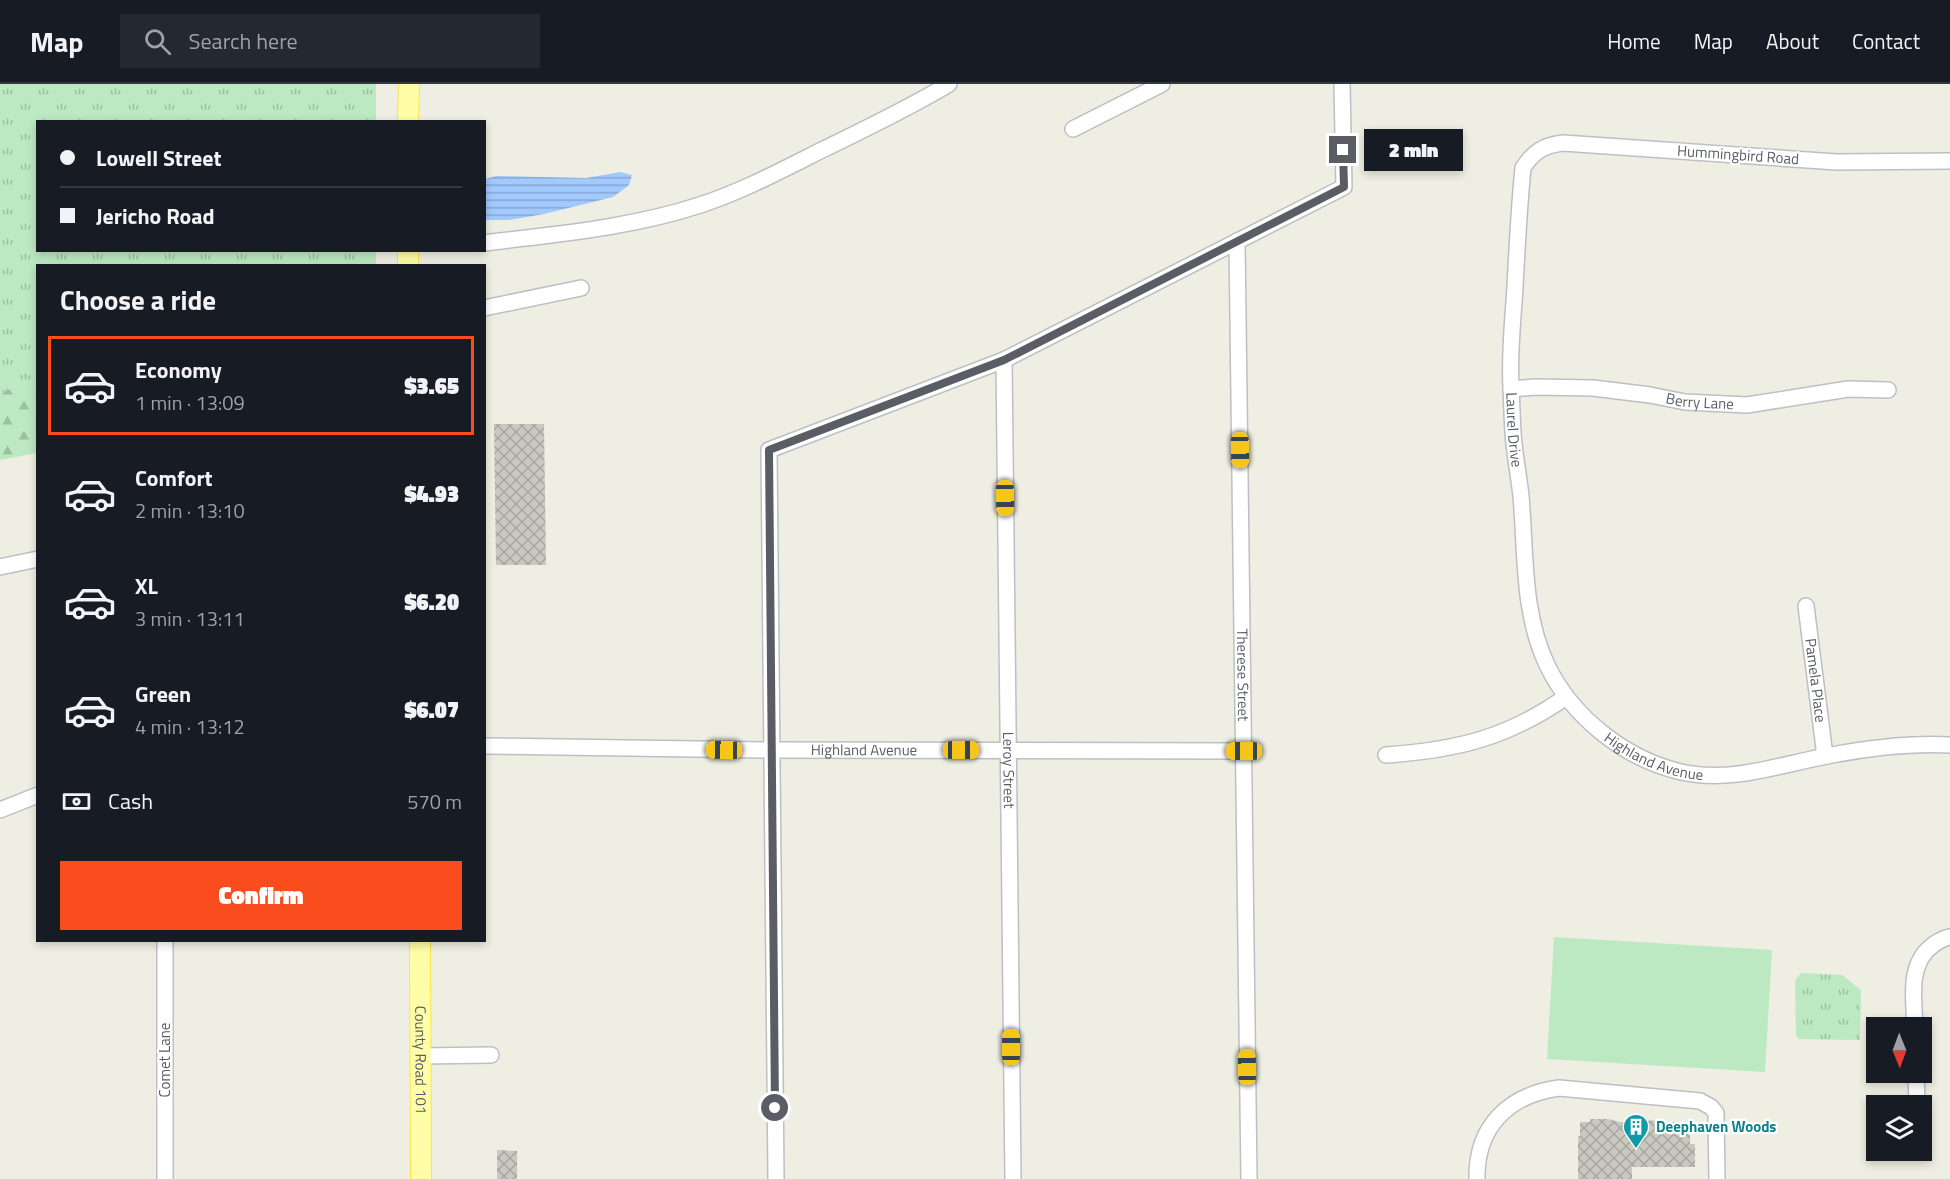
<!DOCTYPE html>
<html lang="en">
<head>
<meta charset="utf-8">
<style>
  body { margin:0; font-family:"Titillium Web",sans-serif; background:#242831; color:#f1f3f6; height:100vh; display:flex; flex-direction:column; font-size:22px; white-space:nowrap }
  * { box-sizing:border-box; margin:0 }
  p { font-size:20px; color:#9ea1a6 }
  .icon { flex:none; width:33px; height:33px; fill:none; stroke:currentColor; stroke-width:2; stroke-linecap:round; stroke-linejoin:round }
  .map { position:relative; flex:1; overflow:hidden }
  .details { position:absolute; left:36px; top:180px; width:450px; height:678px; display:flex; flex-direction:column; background:#171b24; border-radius:0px; box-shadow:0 3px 9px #0003 }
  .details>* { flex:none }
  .guide { position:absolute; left:36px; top:36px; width:450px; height:132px; border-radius:0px; box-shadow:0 3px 9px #0003; display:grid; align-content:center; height:132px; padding:0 24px; background:#171b24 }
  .needle { width:39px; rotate:179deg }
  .controls { position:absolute; left:1866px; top:933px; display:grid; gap:12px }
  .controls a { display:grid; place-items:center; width:66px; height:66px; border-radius:0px; background:#171b24; box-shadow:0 3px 9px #0003; font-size:30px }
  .end { position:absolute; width:27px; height:27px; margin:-14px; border:8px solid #5a5d64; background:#fff; box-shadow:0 0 0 3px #fff }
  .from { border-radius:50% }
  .bubble { position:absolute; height:42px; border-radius:0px; background:#171b24; box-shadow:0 3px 9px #0003; font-size:20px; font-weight:800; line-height:42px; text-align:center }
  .car { position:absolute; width:18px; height:36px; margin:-18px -9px; border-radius:8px; box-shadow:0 0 4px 2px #0007; background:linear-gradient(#f5c518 24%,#345 0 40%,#f5c518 0 76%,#345 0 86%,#f5c518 0) }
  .guide b { display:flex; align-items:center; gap:21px; height:57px; font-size:22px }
  .guide b+b { border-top:2px solid #363941 }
  .guide i { width:15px; height:15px; background:#f1f3f6 }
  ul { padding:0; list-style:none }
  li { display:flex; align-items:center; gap:18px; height:99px; margin:0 12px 9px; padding:0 12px; border:3px solid transparent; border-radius:0px }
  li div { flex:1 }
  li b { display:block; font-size:22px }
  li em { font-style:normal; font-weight:800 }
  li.selected { border-color:#f94d1e }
  li>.icon { width:54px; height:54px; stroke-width:1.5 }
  h2 { padding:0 24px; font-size:27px; line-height:72px }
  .pay { display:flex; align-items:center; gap:15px; height:66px; padding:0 24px; font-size:22px }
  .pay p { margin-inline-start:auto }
  .cta { display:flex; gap:12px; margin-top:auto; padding:12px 24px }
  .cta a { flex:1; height:69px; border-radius:0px; background:#f94d1e; color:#fff; font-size:24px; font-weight:800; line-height:69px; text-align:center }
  header { display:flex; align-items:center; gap:36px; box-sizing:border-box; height:84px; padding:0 30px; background:#171b24; border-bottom:2px solid #363941 }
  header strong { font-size:28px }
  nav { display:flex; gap:33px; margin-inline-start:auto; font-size:21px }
  .search { width:420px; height:54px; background:#242831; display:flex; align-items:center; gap:15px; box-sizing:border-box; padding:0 21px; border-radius:0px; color:#9ea1a6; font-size:22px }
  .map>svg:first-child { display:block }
  .grass { fill:#bce9c2 }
  .forest { fill:url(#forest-firs) }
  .park { fill:url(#park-tufts) }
  .water { fill:url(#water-rules) }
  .building { fill:url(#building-cross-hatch) }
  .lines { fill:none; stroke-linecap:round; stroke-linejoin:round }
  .minor-casing { stroke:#bcbfc5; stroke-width:18 }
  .major-casing { stroke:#fee44c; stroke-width:22 }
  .minor { stroke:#fff; stroke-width:15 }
  .major { stroke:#fffda7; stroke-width:20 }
  .route { stroke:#5a5d64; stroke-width:8 }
  .labels { text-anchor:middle; stroke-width:4.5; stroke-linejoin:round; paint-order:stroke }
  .street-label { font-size:15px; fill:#5a5d64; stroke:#fff }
  .culture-label { font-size:15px; font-weight:bold; fill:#0d838f; stroke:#fff; text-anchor:start }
</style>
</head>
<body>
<header>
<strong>Map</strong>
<div class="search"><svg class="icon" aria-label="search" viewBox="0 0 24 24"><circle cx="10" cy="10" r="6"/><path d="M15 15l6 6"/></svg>Search here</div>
<nav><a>Home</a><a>Map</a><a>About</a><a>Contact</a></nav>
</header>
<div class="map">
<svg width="1950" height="1095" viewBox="0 0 1950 1095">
  <defs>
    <pattern id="forest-firs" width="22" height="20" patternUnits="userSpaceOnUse" patternTransform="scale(1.5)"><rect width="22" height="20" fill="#bce9c2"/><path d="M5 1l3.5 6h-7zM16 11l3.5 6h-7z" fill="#9cc0a1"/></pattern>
    <pattern id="park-tufts" width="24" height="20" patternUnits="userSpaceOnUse" patternTransform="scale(1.5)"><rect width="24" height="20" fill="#bce9c2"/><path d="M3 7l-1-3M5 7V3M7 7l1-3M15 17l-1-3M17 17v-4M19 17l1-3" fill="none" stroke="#9cc0a1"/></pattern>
    <pattern id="water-rules" width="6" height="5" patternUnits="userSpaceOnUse" patternTransform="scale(1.5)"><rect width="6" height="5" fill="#a2caff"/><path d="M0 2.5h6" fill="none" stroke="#87a7d2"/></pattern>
    <pattern id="building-cross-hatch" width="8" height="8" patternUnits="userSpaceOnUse" patternTransform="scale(1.5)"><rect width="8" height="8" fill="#cac8bf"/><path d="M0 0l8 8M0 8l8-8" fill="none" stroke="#a7a69f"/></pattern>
  </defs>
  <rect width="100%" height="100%" fill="#efeee2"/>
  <path class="grass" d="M1554,853L1772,866L1765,988L1547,975Z"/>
  <path class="forest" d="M37,294V369L0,376V309Z"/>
  <path class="park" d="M0,0H376V37L38,38V166H376V181L38,182L37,294L0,309Z
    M1801,889L1842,891L1861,906L1860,956L1799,955L1796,951L1795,897Z"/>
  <path class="water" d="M620,88L632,91L629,101L613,113L544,130L510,136H485V95L496,92L586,94Z"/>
  <path class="building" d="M494,340H544L546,481H496Z
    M1590,1035H1608L1620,1038L1662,1036L1663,1038H1690V1060H1695V1083H1632V1095H1578V1052H1580V1038H1590Z
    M497,1066L517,1067V1095H497Z"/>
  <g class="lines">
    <defs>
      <g id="minor">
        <path d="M1073,45L1162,0"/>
        <path id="s1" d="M1950,77L1837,78L1563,59C1544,61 1533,68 1523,84C1519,124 1517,163 1515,203C1513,236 1509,270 1511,303C1512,322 1512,342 1514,360C1516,378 1519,395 1521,412C1526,469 1522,528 1547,581C1572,633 1625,675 1681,688C1732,699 1778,681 1827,672C1868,664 1908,659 1950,661"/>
        <path id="s2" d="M1237,157L1249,1095"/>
        <path d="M484,159C556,150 630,144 700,121C743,107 784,85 824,65C867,44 909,24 949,0"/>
        <path d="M484,224L581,204"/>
        <path id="s3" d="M1004,276L1013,1095"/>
        <path id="s4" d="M1511,305L1535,303L1593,304L1650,311L1685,318L1747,321L1848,305L1888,306"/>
        <path d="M0,483L38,475"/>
        <path id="s5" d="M1806,522L1825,672"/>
        <path id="s6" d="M484,662L772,666L1243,667"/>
        <path d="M1386,671C1457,666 1507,654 1566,613"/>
        <path d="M0,726L38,711"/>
        <path d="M1915,944C1914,915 1907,880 1933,861C1939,857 1943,854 1950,853"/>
        <path d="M421,972L491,971"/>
        <path d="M1916,988L1917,1022"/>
        <path d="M165,1095V856"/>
        <path d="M776,1095L769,366L1004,276L1344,103L1342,0"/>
        <path d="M1477,1095C1476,1043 1508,1011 1559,1004L1700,1017L1711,1023L1716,1029L1717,1095"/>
      </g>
      <g id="major">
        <path d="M408,38L409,0"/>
        <path d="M408,166V182"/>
        <path id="s7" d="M420,856L421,1095"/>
      </g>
    </defs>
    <use href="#minor" class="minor-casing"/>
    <use href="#major" class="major-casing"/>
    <use href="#minor" class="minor"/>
    <use href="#major" class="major"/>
  </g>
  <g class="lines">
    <path class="route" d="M775,1024L769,366L1004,276L1344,103L1343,66"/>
  </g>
  <defs>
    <symbol id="building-pin" viewBox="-11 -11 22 30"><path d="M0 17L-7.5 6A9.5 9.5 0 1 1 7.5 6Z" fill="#0f9aa8" stroke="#fff"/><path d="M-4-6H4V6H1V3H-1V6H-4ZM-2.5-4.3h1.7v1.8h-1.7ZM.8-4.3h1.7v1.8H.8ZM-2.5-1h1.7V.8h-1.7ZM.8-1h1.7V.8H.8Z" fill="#fff"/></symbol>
  </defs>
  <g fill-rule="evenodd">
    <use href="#building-pin" x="1621" y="1028" width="30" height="40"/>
  </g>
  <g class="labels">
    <g class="street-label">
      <text transform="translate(1738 71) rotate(4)" y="5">Hummingbird Road</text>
      <text dy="5" stroke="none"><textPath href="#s4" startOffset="190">Berry Lane</textPath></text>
      <text dy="5" stroke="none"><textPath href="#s1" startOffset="699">Laurel Drive</textPath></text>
      <text dy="5" stroke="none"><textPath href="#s2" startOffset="434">Therese Street</textPath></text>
      <text dy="5" stroke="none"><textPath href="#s5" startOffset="75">Pamela Place</textPath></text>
      <text dy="5" stroke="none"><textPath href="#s6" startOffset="380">Highland Avenue</textPath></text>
      <text dy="5" stroke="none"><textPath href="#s1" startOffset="1084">Highland Avenue</textPath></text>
      <text dy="5" stroke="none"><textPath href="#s3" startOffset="410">Leroy Street</textPath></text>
      <text transform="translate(165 976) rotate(-90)" y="5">Comet Lane</text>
      <text dy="5" stroke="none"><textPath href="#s7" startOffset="120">County Road 101</textPath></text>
    </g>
    <g class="culture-label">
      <text x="1656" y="1048">Deephaven Woods</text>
    </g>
  </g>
</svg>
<div class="controls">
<a><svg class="needle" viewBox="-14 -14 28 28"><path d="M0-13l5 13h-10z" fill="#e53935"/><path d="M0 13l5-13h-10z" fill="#9ea1a6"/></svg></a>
<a><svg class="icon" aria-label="layers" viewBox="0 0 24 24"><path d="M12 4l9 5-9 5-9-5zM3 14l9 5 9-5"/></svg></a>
</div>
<i class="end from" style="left:775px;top:1024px"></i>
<i class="end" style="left:1343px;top:66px"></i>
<div class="bubble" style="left:1364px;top:45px;width:99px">2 min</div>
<i class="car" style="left:1240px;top:366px;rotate:179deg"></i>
<i class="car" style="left:1005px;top:414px;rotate:179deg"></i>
<i class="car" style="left:724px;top:666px;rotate:271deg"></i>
<i class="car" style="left:961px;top:666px;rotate:90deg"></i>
<i class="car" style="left:1244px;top:667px;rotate:270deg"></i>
<i class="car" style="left:1011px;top:963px;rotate:0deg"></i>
<i class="car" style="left:1247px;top:983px;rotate:359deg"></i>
<div class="guide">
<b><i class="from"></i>Lowell Street</b>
<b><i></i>Jericho Road</b>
</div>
<section class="details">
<h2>Choose a ride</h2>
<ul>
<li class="selected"><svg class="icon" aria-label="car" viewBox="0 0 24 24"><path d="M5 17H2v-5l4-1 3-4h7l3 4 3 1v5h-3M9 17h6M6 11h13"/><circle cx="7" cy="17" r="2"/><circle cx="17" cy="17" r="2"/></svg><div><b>Economy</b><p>1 min · 13:09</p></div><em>$3.65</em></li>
<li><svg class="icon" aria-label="car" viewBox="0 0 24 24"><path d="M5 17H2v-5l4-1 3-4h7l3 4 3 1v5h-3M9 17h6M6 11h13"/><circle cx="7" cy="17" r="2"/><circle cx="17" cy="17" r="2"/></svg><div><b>Comfort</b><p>2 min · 13:10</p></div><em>$4.93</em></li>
<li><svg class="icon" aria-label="car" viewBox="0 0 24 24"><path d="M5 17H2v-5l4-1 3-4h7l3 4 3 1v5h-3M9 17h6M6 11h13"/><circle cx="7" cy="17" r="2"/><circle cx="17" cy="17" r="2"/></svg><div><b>XL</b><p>3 min · 13:11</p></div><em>$6.20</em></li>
<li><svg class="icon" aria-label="car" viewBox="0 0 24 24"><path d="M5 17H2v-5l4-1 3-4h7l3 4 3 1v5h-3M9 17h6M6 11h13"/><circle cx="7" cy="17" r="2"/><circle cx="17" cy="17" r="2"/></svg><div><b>Green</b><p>4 min · 13:12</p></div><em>$6.07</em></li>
</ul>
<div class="pay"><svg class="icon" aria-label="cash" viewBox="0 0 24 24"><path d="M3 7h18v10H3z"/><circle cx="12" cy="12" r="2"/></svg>Cash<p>570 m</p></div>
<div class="cta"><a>Confirm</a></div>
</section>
</div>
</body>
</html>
